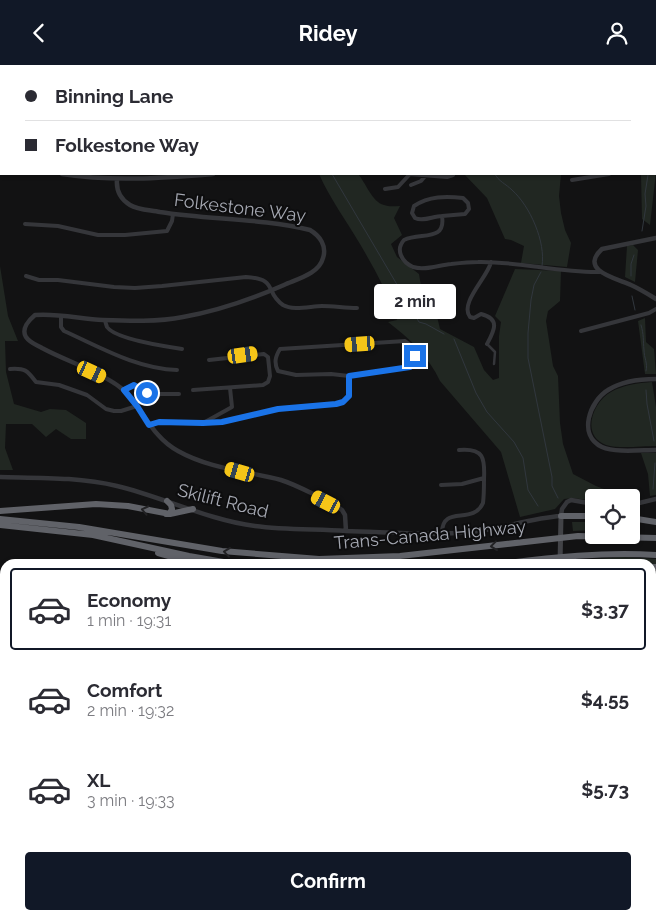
<!DOCTYPE html>
<html lang="en">
<head>
<meta charset="utf-8">
<style>
  body { margin:0; font-family:Raleway,sans-serif; background:#f7f7f7; color:#2b2b33; height:100vh; display:flex; flex-direction:column; font-size:19px; white-space:nowrap }
  * { box-sizing:border-box; margin:0 }
  p { font-size:16px; color:#7c7c81 }
  .icon { flex:none; width:28px; height:28px; fill:none; stroke:currentColor; stroke-width:2; stroke-linecap:round; stroke-linejoin:round }
  .map { position:relative; flex:1; overflow:hidden }
  .details { position:absolute; left:0px; top:494px; width:656px; height:361px; display:flex; flex-direction:column; background:#fff; border-radius:15px 15px 0 0; box-shadow:0 1px 4px #0004 }
  .details>* { flex:none }
  .banner { position:absolute; left:0px; top:0px; width:656px; height:110px; box-shadow:0 1px 4px #0004; display:grid; align-content:center; height:110px; padding:0 25px; background:#fff }
  .buttons { position:absolute; left:585px; top:424px; display:grid; gap:10px }
  .buttons a { display:grid; place-items:center; width:55px; height:55px; border-radius:5px; background:#fff; box-shadow:0 1px 4px #0004; font-size:25px }
  .end { position:absolute; width:22px; height:22px; margin:-11px; border:6px solid #1a73e8; background:#fff; box-shadow:0 0 0 2px #fff }
  .from { border-radius:50% }
  .bubble { position:absolute; height:35px; border-radius:5px; background:#fff; box-shadow:0 1px 4px #0004; font-size:16px; font-weight:700; line-height:35px; text-align:center }
  .car { position:absolute; width:15px; height:30px; margin:-15px -8px; border-radius:6px; box-shadow:0 0 4px 1px #0007; background:linear-gradient(#f5c518 24%,#345 0 40%,#f5c518 0 76%,#345 0 86%,#f5c518 0) }
  .banner b { display:flex; align-items:center; gap:18px; height:48px; font-size:19px }
  .banner b+b { border-top:1px solid #e1e1e2 }
  .banner i { width:12px; height:12px; background:#2b2b33 }
  ul { padding:9px 0 0; list-style:none }
  li { display:flex; align-items:center; gap:15px; height:82px; margin:0 10px 8px; padding:0 15px; border:2px solid transparent; border-radius:5px }
  li div { flex:1 }
  li b { display:block; font-size:19px }
  li em { font-style:normal; font-weight:700 }
  li.current { border-color:#111827 }
  li>.icon { width:45px; height:45px; stroke-width:1.5 }
  .primary-button { display:flex; gap:10px; margin-top:auto; padding:10px 25px }
  .primary-button a { flex:1; height:58px; border-radius:5px; background:#111827; color:#fff; font-size:20px; font-weight:700; line-height:58px; text-align:center }
  header { display:flex; justify-content:space-between; align-items:center; height:65px; padding:0 25px; background:#111827; color:#fff; font-size:22px; font-weight:700 }
  .map>svg:first-child { display:block }
  .green { fill:#212722 }
  .lines { fill:none; stroke-linecap:round; stroke-linejoin:round }
  .stream { stroke:#31373e; stroke-width:1 }
  .pedestrian { stroke:#35363a; stroke-width:2.5 }
  .minor { stroke:#35363a; stroke-width:4 }
  .tertiary { stroke:#35363a; stroke-width:4.5 }
  .secondary { stroke:#424347; stroke-width:5 }
  .motorway { stroke:#606268; stroke-width:6 }
  .oneway { stroke:#222224 }
  .route { stroke:#1a73e8; stroke-width:6 }
  .labels { text-anchor:middle; stroke-width:4; stroke-linejoin:round; paint-order:stroke }
  .street-label { font-size:18px; fill:#a5a8b2; stroke:#0d0d0e }
</style>
</head>
<body>
<header><svg class="icon" aria-label="back" viewBox="0 0 24 24"><path d="M15 5l-7 7 7 7"/></svg>Ridey<svg class="icon" aria-label="person" viewBox="0 0 24 24"><circle cx="12" cy="8" r="4"/><path d="M4 21q1-7 8-7t8 7"/></svg></header>
<div class="map">
<svg width="656" height="854" viewBox="0 0 656 854">
  <rect width="100%" height="100%" fill="#121213"/>
  <path class="green" d="M656,107L650,160L642,154L641,109H655Z
    M319,109H358C366,118 372,137 384,140C389,142 395,141 400,141L394,153L402,170L391,179L397,192L419,209L422,227L432,230L440,264L474,282L484,305L493,315L499,313V271L501,257L495,251L515,204L561,206L560,236L548,246L546,256L553,301L558,311L560,358L563,379L573,409L596,421L625,432H594V436L573,433L564,434L555,444L520,452L501,387L440,316C429,292 409,273 388,257L397,255C388,228 374,203 360,179C346,155 330,134 319,109Z
    M464,109H561L559,131L561,148L565,165L571,178L567,202L521,198L524,181L511,175L505,174L487,133Z
    M633,180L638,185L635,217L625,212L627,181Z
    M0,201L8,251L18,276H5L6,307L14,339L41,347L50,344L66,345L86,358V374H71L56,364L46,372L32,359H6L5,383L13,405H0Z
    M645,253L646,277L654,284L656,309H645L638,256Z
    M652,317L656,342V381C642,381 618,384 606,380C580,370 593,337 611,327C623,320 638,318 652,317Z
    M641,388H656V430L650,431L648,409Z
    M572,457H594V465L573,466Z
    M623,492L656,494V500H651V499H581L579,495Z"/>
  <g class="lines">
    <path class="stream" d="M9,0V1
      M456,0V1
      M656,16V15
      M655,24L656,34
      M0,44L1,40
      M655,44L656,43
      M655,50V58
      M332,109L419,257L426,259L444,269
      M495,109C498,116 506,119 512,125C530,141 546,177 542,201
      M642,166L646,141L645,129L648,110
      M541,207L534,220L531,235L528,268V293L552,412V421L558,433
      M631,211V199L634,190
      M632,231L635,245
      M641,260C644,270 643,275 644,285C644,293 648,298 646,306
      M454,274L476,328L487,347L514,377L523,393L528,425L538,441
      M646,325L647,339L654,376
      M653,424L655,398
      M651,732L656,741
      M656,793C653,806 652,823 656,835"/>
    <path class="pedestrian" d="M487,279L495,287L494,299"/>
    <path class="minor" d="M160,1L162,0
      M264,1L268,0
      M655,103H656
      M409,109L447,112L453,110
      M572,115L609,109
      M411,120L421,116L426,110
      M385,124L398,122L410,109
      M442,151L465,149L469,144L468,138L463,133C446,131 429,131 414,141L412,148L415,153C423,157 433,151 442,151C446,177 421,167 404,175C395,185 402,197 413,202C425,206 439,200 451,199C460,198 469,197 478,197C519,196 559,208 600,207
      M25,159L58,161L98,170H125L167,166L172,156L173,149
      M26,211L39,215H58L114,222L135,223L162,221L246,212C279,214 264,227 283,240C293,246 311,241 322,241C334,241 345,243 357,243
      M61,251V262L64,266C100,282 137,304 177,305
      M105,255C105,256 107,262 107,262C115,274 168,282 182,284
      M581,266L649,248L656,244
      M405,276L413,282L415,291L409,302L349,311L331,309L296,310L278,306C274,298 275,292 280,284Z
      M487,279C494,266 501,254 481,249L474,253L470,252C459,238 488,212 491,197
      M10,304C25,303 27,305 36,317L59,320L87,330L106,344L114,346H121L137,341
      M123,325L133,320L149,329H179
      M193,325L263,320L268,317L270,311L268,292L264,289L209,295
      M205,357L232,342L230,323
      M149,360L159,357L203,358L222,357L278,344L336,339L343,337L349,331V311
      M441,420L462,419L484,413
      M442,468C442,439 473,461 483,438C484,430 484,422 484,414C485,393 484,383 459,385
      M0,680H5
      M0,743H5
      M0,814L5,815
      M49,854V850
      M244,854V850"/>
    <path class="tertiary" d="M655,21L656,20
      M655,64L656,65
      M0,96H1
      M62,109C113,117 162,113 213,109
      M117,114C116,125 120,134 130,140C138,145 151,145 160,147C210,155 261,153 310,165C320,171 327,181 323,193C319,209 297,214 284,220C252,234 218,246 183,252C158,257 129,256 103,255C81,254 58,248 35,250C29,255 21,264 26,272C30,278 37,280 42,283C66,296 94,304 117,320C142,337 148,370 178,386C210,404 247,406 281,415C294,419 331,437 342,445L345,450L346,466
      M656,173L602,184C578,206 618,214 631,220C640,224 648,229 656,234
      M656,314C640,314 622,316 608,325C590,336 577,370 602,382C615,388 641,385 656,385
      M0,412C39,413 79,412 117,421C163,432 208,455 255,461C285,465 316,464 346,466C387,467 430,471 471,467C502,464 530,453 561,451L562,444L567,437L571,435L594,439
      M631,440L656,434
      M0,606L5,607
      M651,637H656
      M428,854V850"/>
    <path class="secondary" d="M560,499L561,451
      M553,854V850"/>
    <path class="motorway" d="M0,446L96,439L128,441L170,449L193,444
      M166,449L170,448L172,444L171,440L167,436
      M561,451H594
      M631,453L656,457
      M0,454L79,462L222,486L319,494L400,491L578,471L656,473
      M0,460L93,470L189,491L235,499
      M158,488L197,499
      M500,499C553,492 603,487 656,490
      M651,502H656"/>
  </g>
  <defs><path id="oneway-chevron" d="M-2-3.5L2.5 0L-2 3.5" fill="none" stroke-width="1.6" stroke-linecap="round" stroke-linejoin="round" transform="scale(1.25)"/></defs>
  <g class="oneway">
    <use href="#oneway-chevron" transform="translate(145 445) rotate(-168)"/>
    <use href="#oneway-chevron" transform="translate(494 481) rotate(173)"/>
    <use href="#oneway-chevron" transform="translate(227 487) rotate(-173)"/>
  </g>
  <g class="lines">
    <path class="route" d="M147,328L134,320L124,325L137,341L149,360L159,357L203,358L222,357L278,344L336,339L343,337L349,331V311L410,302L415,291"/>
  </g>
  <g class="labels">
    <g class="street-label">
      <text transform="translate(240 143) rotate(7)" y="6">Folkestone Way</text>
      <text transform="translate(223 436) rotate(14)" y="6">Skilift Road</text>
      <text transform="translate(430 470) rotate(-5)" y="6">Trans-Canada Highway</text>
    </g>
  </g>
</svg>
<div class="buttons">
<a><svg class="icon" aria-label="locate" viewBox="0 0 24 24"><circle cx="12" cy="12" r="6"/><path d="M12 2v4M12 18v4M2 12h4M18 12h4"/></svg></a>
</div>
<i class="end from" style="left:147px;top:328px"></i>
<i class="end" style="left:415px;top:291px"></i>
<div class="bubble" style="left:374px;top:219px;width:82px">2 min</div>
<i class="car" style="left:360px;top:279px;rotate:266deg"></i>
<i class="car" style="left:243px;top:290px;rotate:82deg"></i>
<i class="car" style="left:92px;top:307px;rotate:115deg"></i>
<i class="car" style="left:240px;top:407px;rotate:286deg"></i>
<i class="car" style="left:326px;top:437px;rotate:297deg"></i>
<div class="banner">
<b><i class="from"></i>Binning Lane</b>
<b><i></i>Folkestone Way</b>
</div>
<section class="details">
<ul>
<li class="current"><svg class="icon" aria-label="car" viewBox="0 0 24 24"><path d="M5 17H2v-5l4-1 3-4h7l3 4 3 1v5h-3M9 17h6M6 11h13"/><circle cx="7" cy="17" r="2"/><circle cx="17" cy="17" r="2"/></svg><div><b>Economy</b><p>1 min · 19:31</p></div><em>$3.37</em></li>
<li><svg class="icon" aria-label="car" viewBox="0 0 24 24"><path d="M5 17H2v-5l4-1 3-4h7l3 4 3 1v5h-3M9 17h6M6 11h13"/><circle cx="7" cy="17" r="2"/><circle cx="17" cy="17" r="2"/></svg><div><b>Comfort</b><p>2 min · 19:32</p></div><em>$4.55</em></li>
<li><svg class="icon" aria-label="car" viewBox="0 0 24 24"><path d="M5 17H2v-5l4-1 3-4h7l3 4 3 1v5h-3M9 17h6M6 11h13"/><circle cx="7" cy="17" r="2"/><circle cx="17" cy="17" r="2"/></svg><div><b>XL</b><p>3 min · 19:33</p></div><em>$5.73</em></li>
</ul>
<div class="primary-button"><a>Confirm</a></div>
</section>
</div>
</body>
</html>
